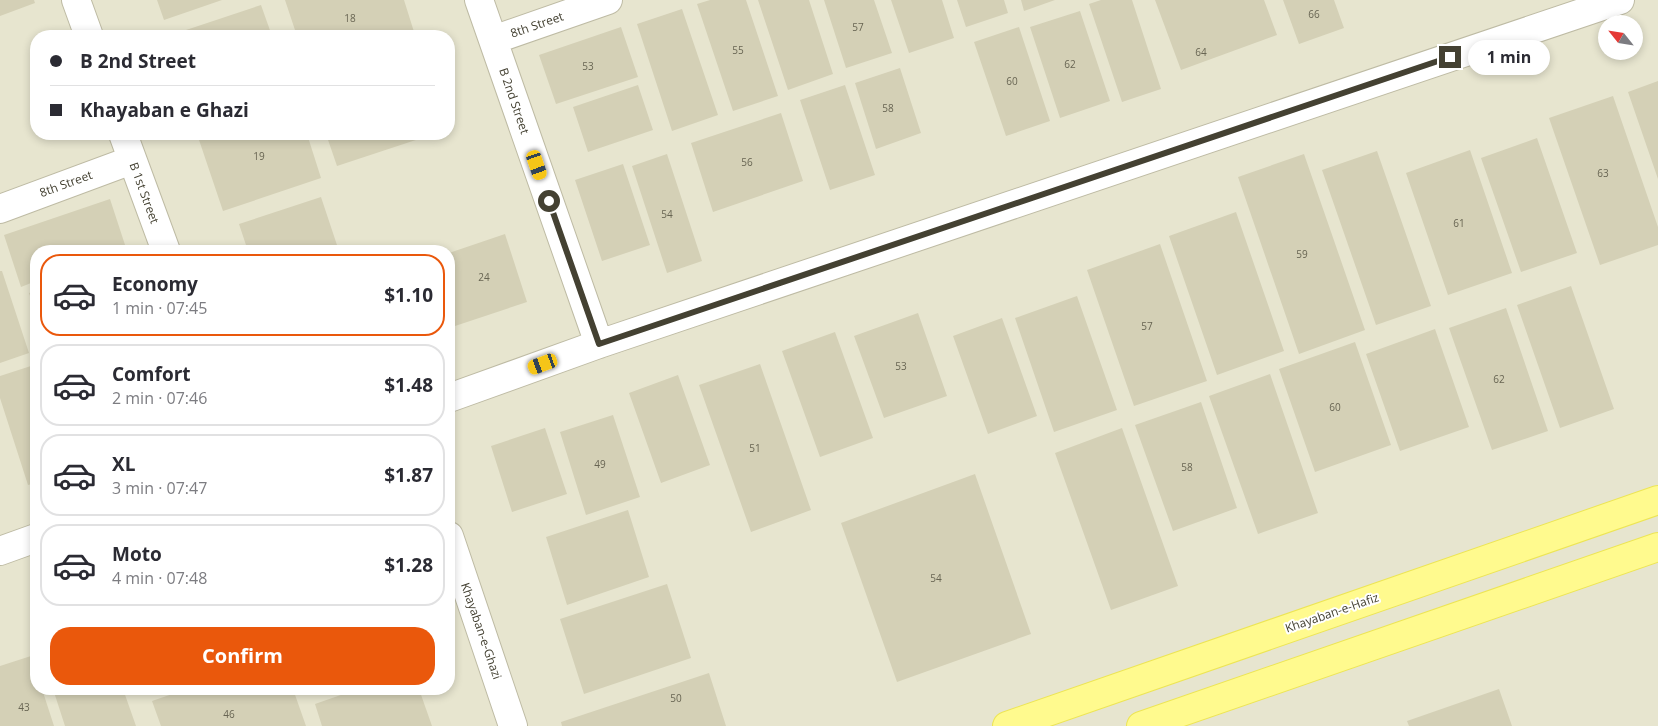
<!DOCTYPE html>
<html lang="en">
<head>
<meta charset="utf-8">
<style>
  body { margin:0; font-family:"Open Sans",sans-serif; background:#f7f7f7; color:#2b2b33; height:100vh; display:flex; flex-direction:column; font-size:19px; white-space:nowrap }
  * { box-sizing:border-box; margin:0 }
  p { font-size:16px; color:#7c7c81 }
  .icon { flex:none; width:28px; height:28px; fill:none; stroke:currentColor; stroke-width:2; stroke-linecap:round; stroke-linejoin:round }
  .map { position:relative; flex:1; overflow:hidden }
  .panel { position:absolute; left:30px; top:245px; width:425px; height:450px; display:flex; flex-direction:column; background:#fff; border-radius:20px; box-shadow:0 2px 8px #0003 }
  .panel>* { flex:none }
  .hud { position:absolute; left:30px; top:30px; width:425px; height:110px; border-radius:20px; box-shadow:0 2px 8px #0003; display:grid; align-content:center; height:110px; padding:0 20px; background:#fff }
  .needle { width:32px; rotate:300deg }
  .fabs { position:absolute; left:1598px; top:15px; display:grid; gap:10px }
  .fabs a { display:grid; place-items:center; width:45px; height:45px; border-radius:50%; background:#fff; box-shadow:0 2px 8px #0003; font-size:25px }
  .end { position:absolute; width:22px; height:22px; margin:-11px; border:6px solid #444132; background:#fff; box-shadow:0 0 0 2px #fff }
  .from { border-radius:50% }
  .bubble { position:absolute; height:35px; border-radius:18px; background:#fff; box-shadow:0 2px 8px #0003; font-size:16px; font-weight:700; line-height:35px; text-align:center }
  .car { position:absolute; width:15px; height:30px; margin:-15px -8px; border-radius:6px; box-shadow:0 0 4px 1px #0007; background:linear-gradient(#f5c518 24%,#345 0 40%,#f5c518 0 76%,#345 0 86%,#f5c518 0) }
  .hud b { display:flex; align-items:center; gap:18px; height:48px; font-size:19px }
  .hud b+b { border-top:1px solid #e1e1e2 }
  .hud i { width:12px; height:12px; background:#2b2b33 }
  ul { padding:9px 0 0; list-style:none }
  li { display:flex; align-items:center; gap:15px; height:82px; margin:0 10px 8px; padding:0 10px; border:2px solid #e1e1e2; border-radius:20px }
  li div { flex:1 }
  li b { display:block; font-size:19px }
  li em { font-style:normal; font-weight:700 }
  li.selected { border-color:#ea580c }
  li>.icon { width:45px; height:45px; stroke-width:1.5 }
  .primary-button { display:flex; gap:10px; margin-top:auto; padding:10px 20px }
  .primary-button a { flex:1; height:58px; border-radius:20px; background:#ea580c; color:#fff; font-size:20px; font-weight:700; line-height:58px; text-align:center }
  .map>svg:first-child { display:block }
  .residential { fill:#e7e5cf; fill-rule:evenodd }
  .building { fill:#d4d0b6 }
  .lines { fill:none; stroke-linecap:round; stroke-linejoin:round }
  .minor-casing { stroke:#bebba4; stroke-width:30 }
  .primary-casing { stroke:#ede555; stroke-width:30 }
  .minor { stroke:#fff; stroke-width:28 }
  .primary { stroke:#fffa8e; stroke-width:28 }
  .route { stroke:#444132; stroke-width:6 }
  .labels { text-anchor:middle; stroke-width:4; stroke-linejoin:round; paint-order:stroke }
  .number-label { font-size:10px; fill:#686553 }
  .street-label { font-size:12px; fill:#444132; stroke:#fff }
</style>
</head>
<body>
<div class="map">
<svg width="1658" height="726" viewBox="0 0 1658 726">
  <rect width="100%" height="100%" fill="#f3f2e1"/>
  <path class="residential" d="M0,0H1658V726H0ZM1606,24H1634V51H1606ZM36,36H449V134H36ZM36,251H449V689H36Z"/>
  <path class="building" d="M0,0H34L35,3L0,16Z
    M157,0H222L164,20Z
    M285,0H404L415,35L297,36Z
    M710,0H746L778,96L733,111L697,4Z
    M758,0H809L833,74L788,90Z
    M824,0H874L892,53L846,68Z
    M891,0H942L954,38L909,53Z
    M957,0H1004L1008,13L966,27Z
    M1021,0H1055L1024,11Z
    M1101,0H1132L1161,89L1122,102L1089,4Z
    M1155,0H1264L1277,35L1181,70Z
    M1283,0H1334L1344,28L1299,44Z
    M261,5L272,36H168Z
    M682,9L718,115L672,131L637,24Z
    M1080,11L1110,101L1060,118L1030,27Z
    M621,27L638,77L556,104L539,55Z
    M1019,27L1050,121L1006,136L974,42Z
    M900,68L921,133L876,149L855,83Z
    M1658,81V179L1628,92Z
    M638,85L653,130L588,152L573,107Z
    M845,85L875,175L830,190L800,100Z
    M1613,96L1658,227V245L1600,265L1549,118Z
    M781,113L803,181L713,212L691,143Z
    M197,134H307L321,178L223,211Z
    M326,134H434L337,166Z
    M1537,138L1577,253L1521,272L1481,158Z
    M1470,150L1512,273L1448,295L1406,173Z
    M1377,151L1431,306L1376,325L1322,170Z
    M667,154L702,261L667,273L632,166Z
    M1304,154L1365,330L1299,354L1238,177Z
    M623,164L650,245L602,261L575,180Z
    M321,197L339,251H248L239,224Z
    M110,199L127,251H36V281L21,287L4,235Z
    M1236,212L1284,351L1217,375L1169,236Z
    M505,234L527,302L449,328V253Z
    M1160,244L1207,381L1134,406L1087,270Z
    M0,271H2L29,353L0,363Z
    M1571,286L1614,409L1560,428L1517,305Z
    M36,291V313L29,293Z
    M1077,296L1117,410L1054,432L1015,318Z
    M1506,308L1548,431L1492,450L1449,328Z
    M918,313L947,396L884,418L854,336Z
    M1002,318L1037,416L988,434L953,336Z
    M1435,329L1469,427L1400,451L1366,354Z
    M835,332L873,438L820,457L782,351Z
    M1355,342L1391,445L1315,472L1279,369Z
    M760,364L811,510L751,532L699,385Z
    M34,365L36,373V483L28,485L0,398V376Z
    M1270,374L1318,513L1258,534L1209,396Z
    M678,375L710,465L661,483L629,393Z
    M1201,402L1237,508L1173,531L1135,425Z
    M613,415L640,497L586,515L560,432Z
    M545,428L567,494L512,512L491,446Z
    M1122,428L1178,586L1111,610L1055,453Z
    M975,474L1031,634L897,682L841,523Z
    M628,510L649,577L567,605L546,537Z
    M667,584L691,658L584,694L560,619Z
    M31,656L36,672V689H42L54,726H0V666Z
    M709,673L726,726H562L561,722Z
    M53,689H123L136,726H65Z
    M187,689H293L306,726H161L152,701Z
    M358,689H419L432,726H322L315,704Z
    M1499,689L1512,726H1409L1407,721Z"/>
  <g class="lines">
    <defs>
      <path id="minor" d="M76,0L89,36
        M479,0L599,344
        M493,40L608,0
        M123,134L166,251
        M0,209L132,160
        M449,398L599,344L1620,0
        M449,536L513,726
        M0,551L36,538"/>
      <path id="primary" d="M1007,726L1658,500
        M1141,726L1658,547"/>
    </defs>
    <use href="#minor" class="minor-casing"/>
    <use href="#primary" class="primary-casing"/>
    <use href="#minor" class="minor"/>
    <use href="#primary" class="primary"/>
  </g>
  <g class="lines">
    <path class="route" d="M549,201L599,344L1450,57"/>
  </g>
  <g class="labels">
    <g class="number-label">
      <text x="1314" y="18">66</text>
      <text x="350" y="22">18</text>
      <text x="858" y="31">57</text>
      <text x="738" y="54">55</text>
      <text x="1201" y="56">64</text>
      <text x="1070" y="68">62</text>
      <text x="588" y="70">53</text>
      <text x="1012" y="85">60</text>
      <text x="888" y="112">58</text>
      <text x="259" y="160">19</text>
      <text x="747" y="166">56</text>
      <text x="1603" y="177">63</text>
      <text x="667" y="218">54</text>
      <text x="1459" y="227">61</text>
      <text x="1302" y="258">59</text>
      <text x="484" y="281">24</text>
      <text x="1147" y="330">57</text>
      <text x="901" y="370">53</text>
      <text x="1499" y="383">62</text>
      <text x="1335" y="411">60</text>
      <text x="755" y="452">51</text>
      <text x="600" y="468">49</text>
      <text x="1187" y="471">58</text>
      <text x="936" y="582">54</text>
      <text x="676" y="702">50</text>
      <text x="24" y="711">43</text>
      <text x="229" y="718">46</text>
    </g>
    <g class="street-label">
      <text transform="translate(537 25) rotate(-19)" y="4">8th Street</text>
      <text transform="translate(514 101) rotate(71)" y="4">B 2nd Street</text>
      <text transform="translate(66 184) rotate(-20)" y="4">8th Street</text>
      <text transform="translate(144 193) rotate(70)" y="4">B 1st Street</text>
      <text transform="translate(1332 613) rotate(-19)" y="4">Khayaban-e-Hafiz</text>
      <text transform="translate(481 631) rotate(71)" y="4">Khayaban-e-Ghazi</text>
    </g>
  </g>
</svg>
<div class="fabs">
<a><svg class="needle" viewBox="-14 -14 28 28"><path d="M0-13l5 13h-10z" fill="#e53935"/><path d="M0 13l5-13h-10z" fill="#7c7c81"/></svg></a>
</div>
<i class="end from" style="left:549px;top:201px"></i>
<i class="end" style="left:1450px;top:57px"></i>
<div class="bubble" style="left:1468px;top:40px;width:82px">1 min</div>
<i class="car" style="left:537px;top:165px;rotate:161deg"></i>
<i class="car" style="left:543px;top:364px;rotate:250deg"></i>
<div class="hud">
<b><i class="from"></i>B 2nd Street</b>
<b><i></i>Khayaban e Ghazi</b>
</div>
<section class="panel">
<ul>
<li class="selected"><svg class="icon" aria-label="car" viewBox="0 0 24 24"><path d="M5 17H2v-5l4-1 3-4h7l3 4 3 1v5h-3M9 17h6M6 11h13"/><circle cx="7" cy="17" r="2"/><circle cx="17" cy="17" r="2"/></svg><div><b>Economy</b><p>1 min · 07:45</p></div><em>$1.10</em></li>
<li><svg class="icon" aria-label="car" viewBox="0 0 24 24"><path d="M5 17H2v-5l4-1 3-4h7l3 4 3 1v5h-3M9 17h6M6 11h13"/><circle cx="7" cy="17" r="2"/><circle cx="17" cy="17" r="2"/></svg><div><b>Comfort</b><p>2 min · 07:46</p></div><em>$1.48</em></li>
<li><svg class="icon" aria-label="car" viewBox="0 0 24 24"><path d="M5 17H2v-5l4-1 3-4h7l3 4 3 1v5h-3M9 17h6M6 11h13"/><circle cx="7" cy="17" r="2"/><circle cx="17" cy="17" r="2"/></svg><div><b>XL</b><p>3 min · 07:47</p></div><em>$1.87</em></li>
<li><svg class="icon" aria-label="car" viewBox="0 0 24 24"><path d="M5 17H2v-5l4-1 3-4h7l3 4 3 1v5h-3M9 17h6M6 11h13"/><circle cx="7" cy="17" r="2"/><circle cx="17" cy="17" r="2"/></svg><div><b>Moto</b><p>4 min · 07:48</p></div><em>$1.28</em></li>
</ul>
<div class="primary-button"><a>Confirm</a></div>
</section>
</div>
</body>
</html>
